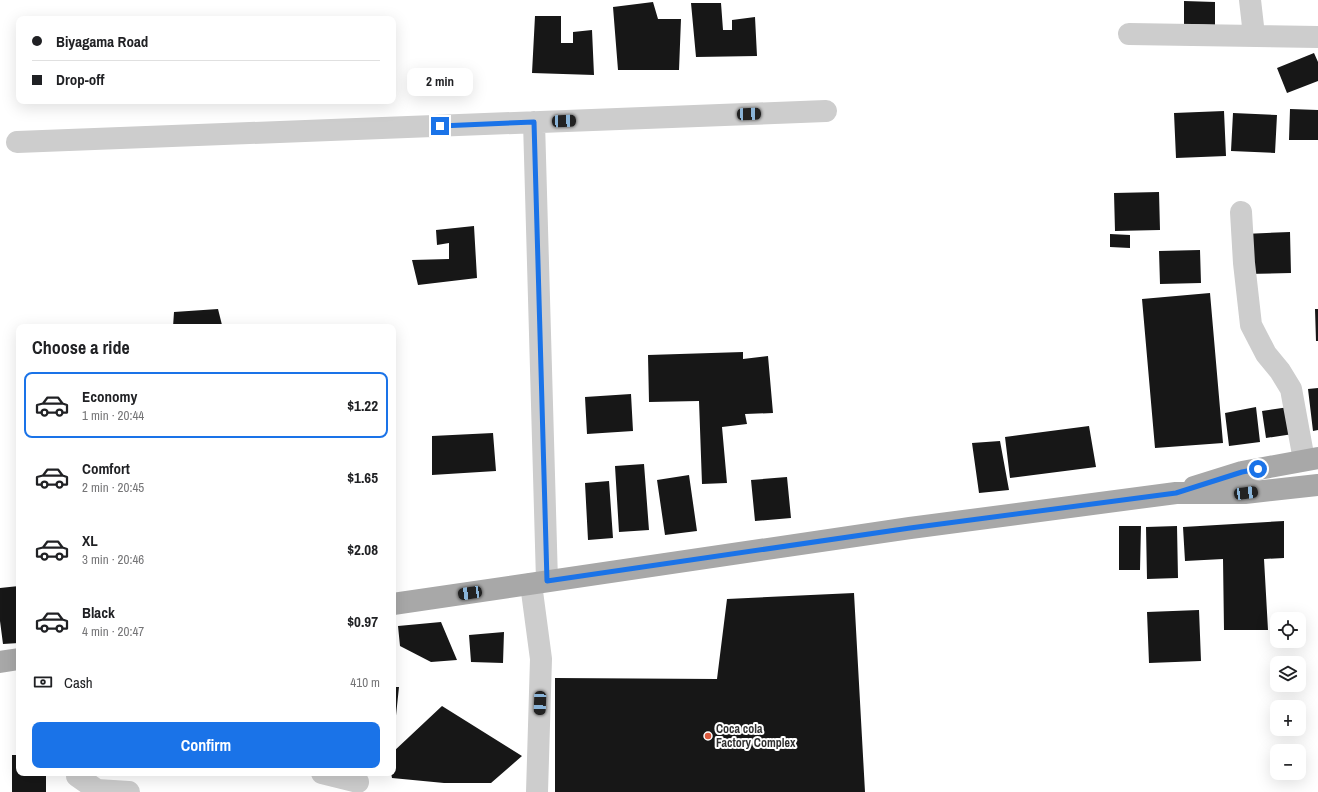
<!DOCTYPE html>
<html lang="en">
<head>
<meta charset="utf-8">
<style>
  body { margin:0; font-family:"Archivo Narrow",sans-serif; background:#f6f6f6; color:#202124; height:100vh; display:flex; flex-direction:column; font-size:15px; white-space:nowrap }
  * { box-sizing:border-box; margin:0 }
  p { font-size:13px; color:#757577 }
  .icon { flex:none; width:22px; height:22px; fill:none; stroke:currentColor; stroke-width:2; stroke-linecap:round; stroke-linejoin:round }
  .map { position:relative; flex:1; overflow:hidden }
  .panel { position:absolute; left:16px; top:324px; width:380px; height:452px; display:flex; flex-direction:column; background:#fff; border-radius:8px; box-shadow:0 4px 16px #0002 }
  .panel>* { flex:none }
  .banner { position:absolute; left:16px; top:16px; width:380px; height:88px; border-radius:8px; box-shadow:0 4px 16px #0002; display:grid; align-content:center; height:88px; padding:0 16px; background:#fff }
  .fabs { position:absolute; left:1270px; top:612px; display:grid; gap:8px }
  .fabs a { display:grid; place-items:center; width:36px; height:36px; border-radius:8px; background:#fff; box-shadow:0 4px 16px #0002; font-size:20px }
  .end { position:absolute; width:18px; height:18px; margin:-9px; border:5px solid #1a73e8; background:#fff; box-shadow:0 0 0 2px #fff }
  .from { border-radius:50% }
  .bubble { position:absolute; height:28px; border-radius:8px; background:#fff; box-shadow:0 4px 16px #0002; font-size:13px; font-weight:800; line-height:28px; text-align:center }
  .car { position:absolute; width:12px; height:24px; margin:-12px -6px; border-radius:5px; box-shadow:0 0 3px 1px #0007; background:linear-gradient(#222 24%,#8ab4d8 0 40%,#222 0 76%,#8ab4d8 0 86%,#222 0) }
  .banner b { display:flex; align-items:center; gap:14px; height:38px; font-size:15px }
  .banner b+b { border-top:1px solid #e0e0e0 }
  .banner i { width:10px; height:10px; background:#202124 }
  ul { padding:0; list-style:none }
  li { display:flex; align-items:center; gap:12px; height:66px; margin:0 8px 6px; padding:0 8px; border:2px solid transparent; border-radius:8px }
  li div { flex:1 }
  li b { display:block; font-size:15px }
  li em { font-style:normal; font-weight:800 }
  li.current { border-color:#1a73e8 }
  li>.icon { width:36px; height:36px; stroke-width:1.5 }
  h2 { padding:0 16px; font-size:18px; line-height:48px }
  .pay { display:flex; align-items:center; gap:10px; height:44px; padding:0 16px; font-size:15px }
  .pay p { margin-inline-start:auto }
  .primary-button { display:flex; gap:8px; margin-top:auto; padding:8px 16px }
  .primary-button a { flex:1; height:46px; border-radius:8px; background:#1a73e8; color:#fff; font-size:16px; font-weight:800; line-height:46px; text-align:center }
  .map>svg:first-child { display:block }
  .building { fill:#171717 }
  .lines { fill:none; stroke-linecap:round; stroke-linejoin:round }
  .minor { stroke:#cdcdcd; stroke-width:22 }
  .major { stroke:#a8a8a8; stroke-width:22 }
  .route { stroke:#1a73e8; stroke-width:5 }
  .poi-dot { fill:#db5a3e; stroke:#fff; stroke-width:1.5 }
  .labels { text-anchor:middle; stroke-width:4; stroke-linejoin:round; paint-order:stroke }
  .poi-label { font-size:12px; font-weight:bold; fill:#303030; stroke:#fff; text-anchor:start }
</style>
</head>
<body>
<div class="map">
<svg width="1318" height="792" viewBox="0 0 1318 792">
  <rect width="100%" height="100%" fill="#fff"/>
  <path class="building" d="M1184,1L1215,2V25L1184,24Z
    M653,2L658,19H681L679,70H618L613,7Z
    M691,3H721L723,30H732V20L755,17L757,56L696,57Z
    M535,16H561V43H573V32L592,30L594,75L532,73Z
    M1314,53L1318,62V81L1287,93L1277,68Z
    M1290,109L1318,110V140H1289Z
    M1224,111L1226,156L1176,158L1174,113Z
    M1233,113L1277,115L1275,153L1231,151Z
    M1159,192L1160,230L1115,231L1114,193Z
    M474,226L477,278L418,285L412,260L449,259V243L437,245L436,230Z
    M1290,232L1291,273L1246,274L1244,234Z
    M1110,234L1130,235V248L1110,247Z
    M1200,250L1201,283L1160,284L1159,251Z
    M1210,293L1223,443L1155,448L1142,299Z
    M218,309L222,325L173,327L174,312Z
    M1315,309H1318V341H1316Z
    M743,352V359L768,356L773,413L745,414L747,424L722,427L727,483L702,484L699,401L649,402L648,355Z
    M1318,388V430L1313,431L1308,389Z
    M631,394L633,431L587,434L585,397Z
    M1256,407L1260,442L1229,446L1225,413Z
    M1289,407L1293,434L1266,438L1262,411Z
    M1089,426L1096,467L1010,478L1005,437Z
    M493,433L496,471L432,475V436Z
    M1000,441L1009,490L979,493L972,443Z
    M644,464L649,530L619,532L615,466Z
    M689,475L697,531L665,535L657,480Z
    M787,477L791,518L755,521L751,480Z
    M609,481L613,538L588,540L585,483Z
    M1284,521V558L1264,559L1268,630H1224L1223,559L1185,561L1183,527Z
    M1119,526H1141L1140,570H1119Z
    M1177,526L1178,578L1147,579L1146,527Z
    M19,586V643L3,644L0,621V588Z
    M854,593L865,792H555V678L717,679L727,599Z
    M1199,610L1201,661L1149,663L1147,612Z
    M441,622L457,660L431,662L400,646L398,626Z
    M504,632L503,663L471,662L469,635Z
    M393,687H399L395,725H393Z
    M442,706L522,756L491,783H444L392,778L391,773H393V752Z
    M12,755H19V773H46V792H12Z"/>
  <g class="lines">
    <path class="minor" d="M1250,0L1254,35
      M1129,34L1318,37
      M534,122L547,581
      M17,142L826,111
      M1241,212L1244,263L1251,325L1266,354L1280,371L1291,389L1304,460
      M531,584L541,659L537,792
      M77,773V776L97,790L129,792
      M322,773L358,782"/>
    <path class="major" d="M1194,487L1242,472L1318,458
      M393,604L910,528L1176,493H1245L1318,485
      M0,662L19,659"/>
  </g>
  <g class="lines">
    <path class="route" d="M440,126L534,122L547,581L910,528L1176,493L1242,472L1258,469"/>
  </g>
  <circle class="poi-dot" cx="708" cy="736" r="4"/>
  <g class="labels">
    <g class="poi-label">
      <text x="716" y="733">Coca cola<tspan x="716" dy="14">Factory Complex</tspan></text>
    </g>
  </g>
</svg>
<div class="fabs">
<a><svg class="icon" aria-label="locate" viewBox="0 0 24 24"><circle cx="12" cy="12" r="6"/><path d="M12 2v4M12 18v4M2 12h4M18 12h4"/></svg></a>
<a><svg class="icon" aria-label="layers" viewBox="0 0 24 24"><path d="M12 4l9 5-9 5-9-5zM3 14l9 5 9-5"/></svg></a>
<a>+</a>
<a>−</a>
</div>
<i class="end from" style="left:1258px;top:469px"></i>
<i class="end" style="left:440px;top:126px"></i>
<div class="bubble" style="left:407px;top:68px;width:66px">2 min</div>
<i class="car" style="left:749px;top:114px;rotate:88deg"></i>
<i class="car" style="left:564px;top:121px;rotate:88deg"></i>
<i class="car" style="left:1246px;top:493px;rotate:83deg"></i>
<i class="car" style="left:470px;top:593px;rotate:262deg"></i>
<i class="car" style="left:540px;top:703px;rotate:182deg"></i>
<div class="banner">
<b><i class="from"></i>Biyagama Road</b>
<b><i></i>Drop-off</b>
</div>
<section class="panel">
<h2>Choose a ride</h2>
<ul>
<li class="current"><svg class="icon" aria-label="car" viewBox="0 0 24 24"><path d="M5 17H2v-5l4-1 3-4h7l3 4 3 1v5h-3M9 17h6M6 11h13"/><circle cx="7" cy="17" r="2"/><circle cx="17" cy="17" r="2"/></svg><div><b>Economy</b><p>1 min · 20:44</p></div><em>$1.22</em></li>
<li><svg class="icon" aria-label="car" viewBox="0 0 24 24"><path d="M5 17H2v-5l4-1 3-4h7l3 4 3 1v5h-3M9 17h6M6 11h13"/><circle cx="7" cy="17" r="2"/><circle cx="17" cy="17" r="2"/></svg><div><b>Comfort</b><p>2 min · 20:45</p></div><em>$1.65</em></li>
<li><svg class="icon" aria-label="car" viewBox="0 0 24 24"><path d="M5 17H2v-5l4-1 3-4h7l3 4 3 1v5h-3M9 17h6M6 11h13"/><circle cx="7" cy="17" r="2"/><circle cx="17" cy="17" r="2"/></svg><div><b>XL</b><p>3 min · 20:46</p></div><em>$2.08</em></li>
<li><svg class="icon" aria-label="car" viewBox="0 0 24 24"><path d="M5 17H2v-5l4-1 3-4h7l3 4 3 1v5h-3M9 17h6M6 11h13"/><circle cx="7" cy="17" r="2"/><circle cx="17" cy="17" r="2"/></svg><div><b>Black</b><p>4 min · 20:47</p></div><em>$0.97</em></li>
</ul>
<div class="pay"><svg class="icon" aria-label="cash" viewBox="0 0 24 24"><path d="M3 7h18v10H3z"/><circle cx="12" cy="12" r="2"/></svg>Cash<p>410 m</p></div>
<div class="primary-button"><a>Confirm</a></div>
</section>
</div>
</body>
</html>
